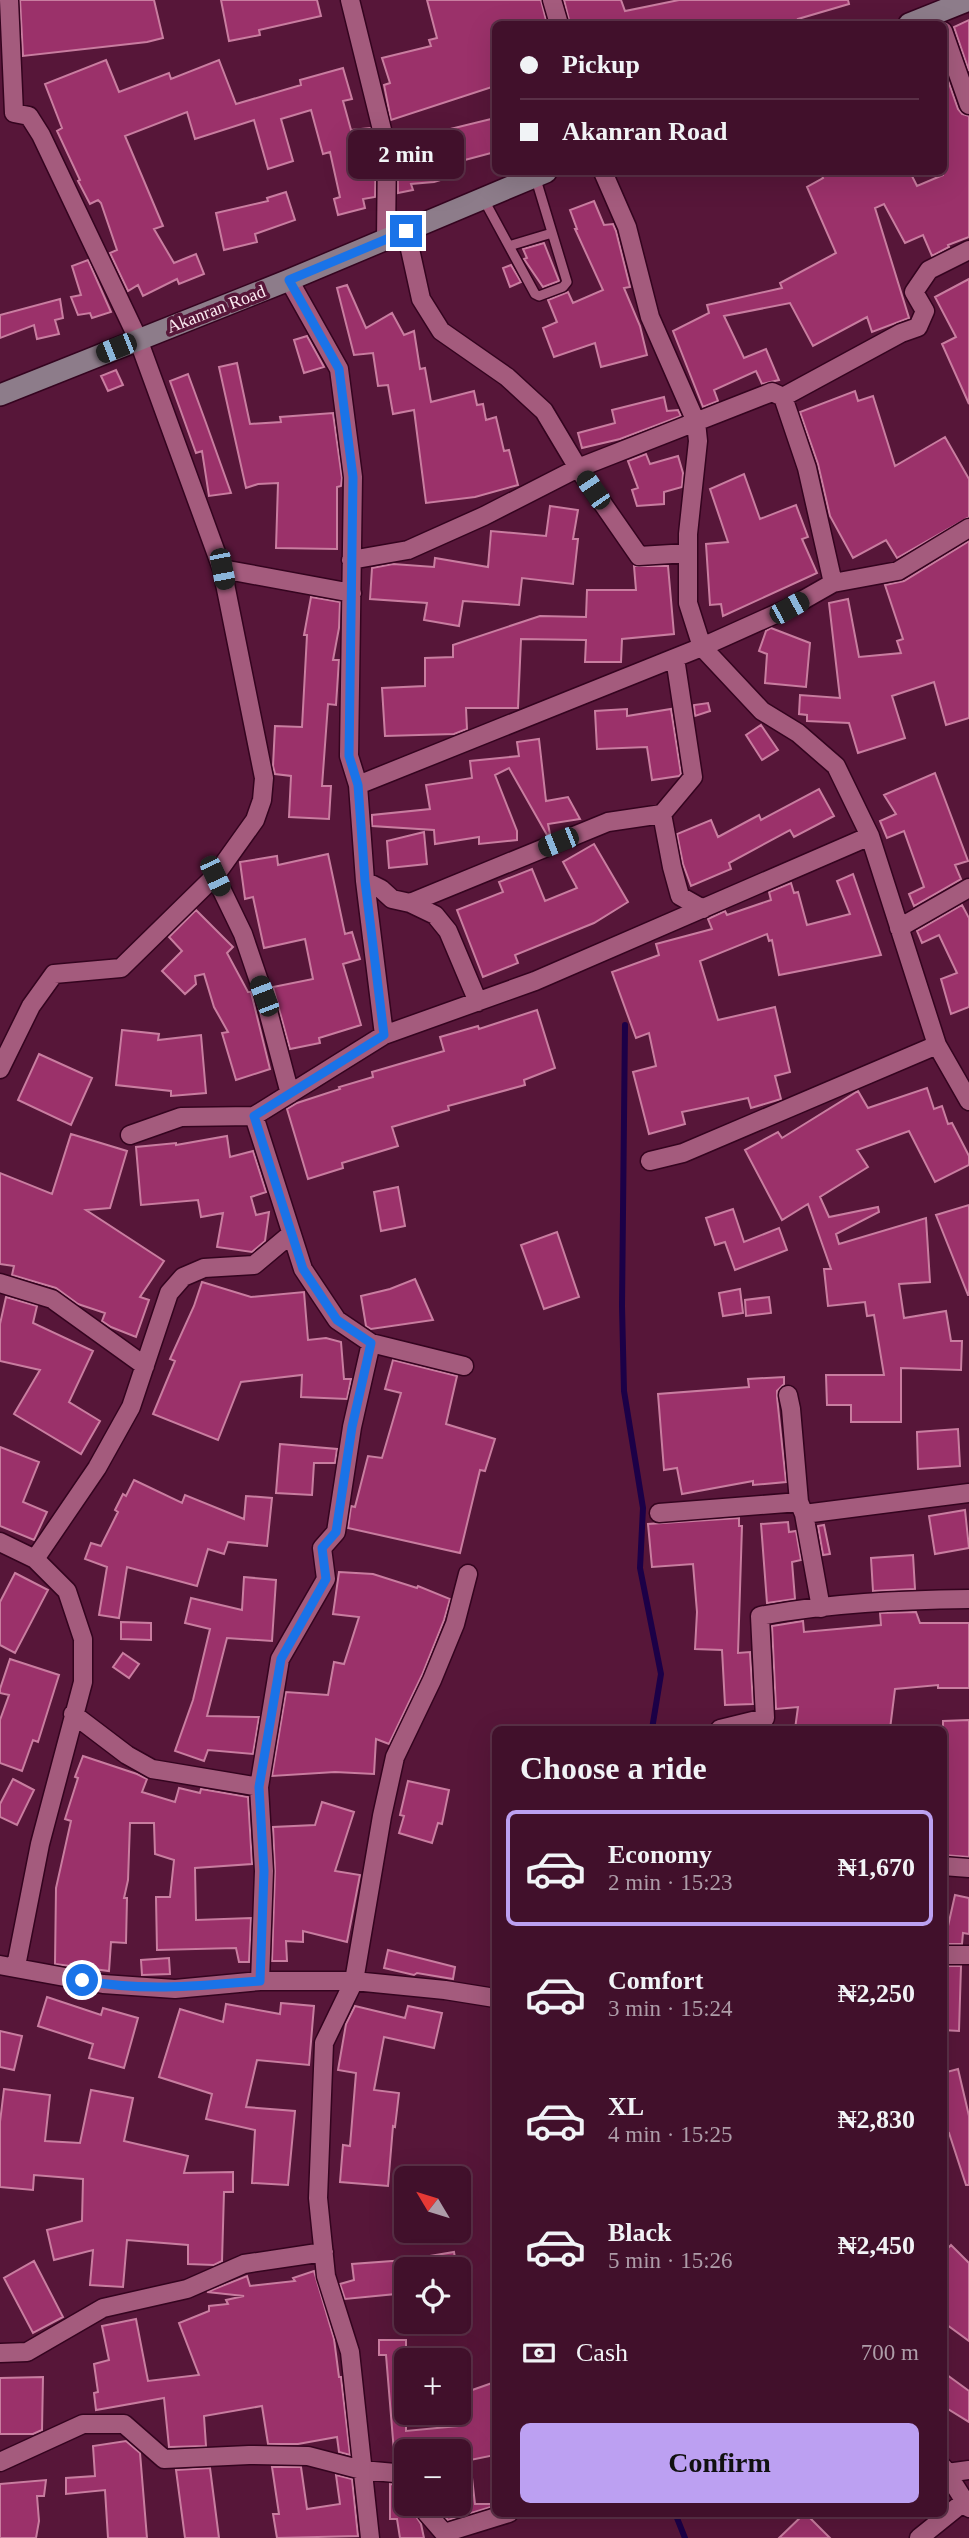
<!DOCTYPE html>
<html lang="en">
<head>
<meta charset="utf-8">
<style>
  body { margin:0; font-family:"Times New Roman",serif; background:#481933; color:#f1f3f6; height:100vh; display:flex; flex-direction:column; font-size:26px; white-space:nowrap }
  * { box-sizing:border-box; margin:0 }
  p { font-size:23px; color:#ae9da9 }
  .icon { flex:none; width:38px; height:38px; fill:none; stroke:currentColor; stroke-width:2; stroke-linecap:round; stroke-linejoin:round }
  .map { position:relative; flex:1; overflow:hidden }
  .sheet { position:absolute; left:492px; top:1726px; width:455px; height:791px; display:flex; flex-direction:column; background:#41102b; border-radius:10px; box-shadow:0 7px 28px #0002,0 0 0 2px #5a3047 }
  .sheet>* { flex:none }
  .guide { position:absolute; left:492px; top:21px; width:455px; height:154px; border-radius:10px; box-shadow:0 7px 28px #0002,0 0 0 2px #5a3047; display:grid; align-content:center; height:154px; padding:0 28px; background:#41102b }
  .needle { width:46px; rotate:308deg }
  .tools { position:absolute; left:394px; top:2166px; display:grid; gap:14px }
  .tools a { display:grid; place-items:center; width:77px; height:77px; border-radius:10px; background:#41102b; box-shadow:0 7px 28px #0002,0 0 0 2px #5a3047; font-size:35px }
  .end { position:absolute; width:32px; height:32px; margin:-16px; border:9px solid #1a73e8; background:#fff; box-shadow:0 0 0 4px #fff }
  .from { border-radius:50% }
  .bubble { position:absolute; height:49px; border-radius:10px; background:#41102b; box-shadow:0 7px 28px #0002,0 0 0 2px #5a3047; font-size:23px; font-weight:600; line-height:49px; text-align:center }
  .car { position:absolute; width:21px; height:42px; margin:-21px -10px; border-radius:9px; box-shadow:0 0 5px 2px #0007; background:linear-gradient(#222 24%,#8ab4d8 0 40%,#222 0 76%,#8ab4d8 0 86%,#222 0) }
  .guide b { display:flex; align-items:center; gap:24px; height:66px; font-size:26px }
  .guide b+b { border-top:2px solid #5a3047 }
  .guide i { width:18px; height:18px; background:#f1f3f6 }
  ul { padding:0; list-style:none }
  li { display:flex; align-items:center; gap:21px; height:116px; margin:0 14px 10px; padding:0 14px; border:4px solid transparent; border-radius:10px }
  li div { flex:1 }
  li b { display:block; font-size:26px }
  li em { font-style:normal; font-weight:600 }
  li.selected { border-color:#bca0f2 }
  li>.icon { width:63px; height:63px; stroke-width:1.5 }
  h2 { padding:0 28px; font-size:32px; line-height:84px }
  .pay { display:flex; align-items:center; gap:18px; height:77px; padding:0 28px; font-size:26px }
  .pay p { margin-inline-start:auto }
  .button { display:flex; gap:14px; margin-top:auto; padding:14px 28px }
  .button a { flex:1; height:80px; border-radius:10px; background:#bca0f2; color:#111; font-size:28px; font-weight:600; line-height:80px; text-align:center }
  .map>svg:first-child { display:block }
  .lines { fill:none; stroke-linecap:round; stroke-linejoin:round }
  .stream { stroke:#1c0047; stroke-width:6 }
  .building { fill:#9b316a; stroke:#c97da0; stroke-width:2 }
  .lane-casing { stroke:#34041f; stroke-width:12 }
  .street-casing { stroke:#34041f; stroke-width:21 }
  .secondary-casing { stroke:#34041f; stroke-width:24 }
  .lane { stroke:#a45b7d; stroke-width:9 }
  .street { stroke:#a45b7d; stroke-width:18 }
  .secondary { stroke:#8d7c8a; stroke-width:21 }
  .route { stroke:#1a73e8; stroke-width:9 }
  .labels { text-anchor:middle; stroke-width:7; stroke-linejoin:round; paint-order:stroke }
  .street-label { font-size:18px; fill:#fbeaf1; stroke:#571639 }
</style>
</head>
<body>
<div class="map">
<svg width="969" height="2538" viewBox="0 0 969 2538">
  <rect width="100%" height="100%" fill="#571639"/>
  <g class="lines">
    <path class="stream" d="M625,1025L622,1306L624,1391L643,1508L640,1568L661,1674L652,1729
      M675,2513L685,2538"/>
  </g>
  <path class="building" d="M20,0H154L163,38L147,42L23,56Z
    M221,0H317L321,16L259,30L260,35L229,41Z
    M427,0H541L547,24H495V86L391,120L384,85L390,83L382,58L431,46L429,40L437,38Z
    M564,0H621L625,11L679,0H848L849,4L798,19L800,24H570Z
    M969,20V71L954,27Z
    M106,60L119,92L169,73L171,79L219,60L236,104L301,85L300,80L343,68L352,99L343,101L351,130L370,128L376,151L375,197L363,199L365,208L338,215L334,199L340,197L330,152L323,154L311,110L281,119L293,161L268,169L254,120L195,139L187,112L125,136L163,226L154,229L174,263L196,254L204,274L179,284L177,279L143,296L138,285L128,291L110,253L117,250L101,203L98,200L90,204L78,181L80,180L57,131L62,128L45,84Z
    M943,66L958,109L962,114L969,116V237L948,245L949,247L932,256L923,235L905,243L884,204L875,208L909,318L872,332L867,317L813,346L790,303L724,316L744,358L766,349L779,380L762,384L756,371L714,390L718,401L703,407L673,331L709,313L707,305L782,288L780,283L836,253L807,187L823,178L820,172H910L917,186L943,175Z
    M495,118V152L446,165L450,177L434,182L411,184L413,190L398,193L397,142Z
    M286,192L295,220L255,234L257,242L224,250L216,213L268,201L267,198Z
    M594,201L604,225L613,224L616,231L630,287L624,288L640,326L647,355L601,367L595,343L554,357L543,328L557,322L548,300L568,292L573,303L603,290L575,229H577L570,210Z
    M544,243L559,281L543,287L524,259L527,258L523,249Z
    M88,260L111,312L92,318L90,313L78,315L71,297L81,295L72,266Z
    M511,265L521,282L510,287L503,268Z
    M969,279V404L942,344L956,337L935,297Z
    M347,285L366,328L392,313L404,335L414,331L420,369L425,368L431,402L474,391L477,405L483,404L486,420L496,417L504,451L509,450L518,485L475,497L426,503L414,410L393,414L388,385L378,386L373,353L354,355L337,288Z
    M60,299L63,318L55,320L59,334L37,339L34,325L0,338V315Z
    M307,336L324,367L304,373L294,340Z
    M237,363L250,424L281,422L280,417L333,413L342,478L341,486L337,487V549L276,548L278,483L258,484L246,488L219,367Z
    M116,370L123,385L108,391L101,376Z
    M188,374L206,423L231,493L209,496L202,451L196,453L170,381Z
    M855,391L858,401L873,396L895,466L945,437L969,479V517L897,558L886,540L853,558L830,516L818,464L800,412Z
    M664,397L667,411L678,410L681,416L620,439L582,448L578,433L615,423L612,410Z
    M646,454L650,464L678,456L683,473L682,487L664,492V504L637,506L632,490L638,488L628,461Z
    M744,474L760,519L796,505L808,537L802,539L817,573L723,616L721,604L710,605L706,544L728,542L710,489Z
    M550,506L578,510L573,539H578L573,584L522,578L519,605L463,601L459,626L424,620L427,603L370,599L372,568L393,564L434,567L435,558L488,567L491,531L546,536Z
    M969,541V718L946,725L934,682L892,696L905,738L858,753L849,723L807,721V715L799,714L800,695L840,698L829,603L848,599L859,657L901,653L897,641L903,639L885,585L904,581Z
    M634,566H668L674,634L622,639L621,662H585L586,640L521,639L518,708H466L467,729L454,734L385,736L382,688L425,686V658L453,657V645L540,616L586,617L587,590H636Z
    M311,597L340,602L339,628L333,660H339L336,705L328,704L322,786H331L329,819L289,817L291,776L275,774L273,766L275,726L302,727L307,635H304Z
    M771,628L810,643L806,687L765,683L767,654L759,651L766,631Z
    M708,703L710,711L695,716L694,705Z
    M627,709V716L671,709L681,774L679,776L652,780L647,747L597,749L595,711Z
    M761,725L778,750L762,760L746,735Z
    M539,739L546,801L568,797L580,819L548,824L550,834L547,835L509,768L495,775L517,831V840L479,844V837L435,844L434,830L372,826V815L430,809L426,785L472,778L470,761L519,756L517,742Z
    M935,773L968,861L955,865L961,879L914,906L909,894L924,887L904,831L887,838L880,821L896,814L884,795Z
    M819,789L834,816L794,837L790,830L729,863L731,869L691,886L683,864L677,834L711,820L718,837L759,815L761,820Z
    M424,832L427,864L389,868L387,841Z
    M594,844L628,902L594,923L515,955L518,963L483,977L457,910L503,892L499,882L532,869L545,901L577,888L563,862Z
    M328,854L345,934L352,932L360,959L343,964L361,1025L319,1038L320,1043L290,1049L273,987L313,979L305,939L264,948L253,897L245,899L240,862L277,856L278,865Z
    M853,874L881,955L779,975L772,940L769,941L767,934L700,961L718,1020L775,1007L790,1072L775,1076L781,1099L751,1108L748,1098L682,1112L685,1124L649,1134L633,1072L656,1066L649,1033L636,1038L612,972L659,955L656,944L712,929L708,919L710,918L725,911L727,915L771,900L769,892L791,883L794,893L798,892L807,925L850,914L837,881Z
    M962,905L969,918V1007L951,1014L941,979L957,973L939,935L922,943L917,931Z
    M196,910L233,947L227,953L248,992H251L270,1069L236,1080L222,1033L228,1032L214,1007L204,974L195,976L196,984L185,994L162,971L182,951L169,937Z
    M537,1010L555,1068L524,1080L525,1085L448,1106L449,1110L392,1127L398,1146L342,1163L343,1168L308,1179L287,1109L297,1103L340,1089L339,1087L373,1077L372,1072L444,1051L440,1037L478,1026L479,1029Z
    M122,1030L159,1034L158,1040L201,1035L206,1093L171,1096V1091L116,1085Z
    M39,1054L92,1078L71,1125L18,1100Z
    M927,1088L934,1109L942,1106L948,1124L952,1123L969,1156V1165L935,1182L909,1131L857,1150L868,1167L820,1197L829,1217L878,1207L879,1212L836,1234L839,1244L926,1218L930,1282L899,1284L904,1318L946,1311L951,1341H962L961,1370L901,1368V1422H851V1405H827L826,1375H884L874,1315L867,1316L865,1302L828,1306L824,1269H831L808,1204L782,1220L745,1150L778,1132L782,1138L858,1091L868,1108Z
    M71,1134L127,1151L110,1208L86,1210L164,1261L140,1297L149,1300L136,1337L111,1327L102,1321L105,1313L78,1304L56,1288L12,1275L14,1266L0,1264V1173L52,1194Z
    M227,1136L230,1157L253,1151L266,1192L251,1197L256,1215L269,1212L265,1241L252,1252L217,1247L223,1213L201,1217L198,1200L141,1205L136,1147L176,1143V1145Z
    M398,1187L405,1226L381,1231L374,1192Z
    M969,1205V1295H968L936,1215Z
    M733,1209L744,1242L779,1228L787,1250L735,1270L725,1242L715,1245L706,1218Z
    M557,1232L579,1297L544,1309L521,1245Z
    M415,1279L433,1320L371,1329L366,1326L361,1296L390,1289Z
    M202,1282L251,1297L304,1292L308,1340L326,1338L341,1342L344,1379H351L347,1399L301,1397L302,1375L241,1382L218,1440L153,1414L175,1361L170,1359L194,1306Z
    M740,1289L743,1313L723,1316L719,1293Z
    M6,1297L37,1306L33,1323L93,1351L69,1402L100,1421L81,1454L14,1414L40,1370L0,1361V1324Z
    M769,1297L771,1313L746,1316L745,1300Z
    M393,1360L457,1376L446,1424L495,1439L485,1471L480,1470L460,1553L348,1528L351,1506L355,1507L368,1456L382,1458L401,1393L385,1389Z
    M784,1377V1384L777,1391V1397L786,1482L753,1485V1481L682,1494L677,1468L664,1470L658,1394L749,1387L748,1379Z
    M958,1429L960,1466L918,1469L917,1432Z
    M280,1444L337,1449L335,1463H314L312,1495L276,1493Z
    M0,1447L39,1462L23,1502L47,1512L34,1540L0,1526Z
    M134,1480L182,1503L185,1495L244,1519L246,1496L272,1498L267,1546L228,1542L224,1554L208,1549L197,1586L127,1567L119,1618L99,1615L107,1567L85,1559L91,1543L101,1546L118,1512L115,1510L123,1494L126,1496Z
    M965,1510L969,1548L935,1554L929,1516Z
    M739,1518V1526H742L738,1653L750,1652L753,1704L725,1705L722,1650L695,1649L697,1612L693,1564L652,1567L648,1524Z
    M788,1522L789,1532L796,1531L801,1560L792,1562L795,1599L767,1603L761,1524Z
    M824,1525L830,1554L823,1555L818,1526Z
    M913,1555L915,1589L873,1591L871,1558Z
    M339,1572L373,1574L417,1588L418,1586L450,1599L444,1620L422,1675L389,1744L376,1739L374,1774L335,1772L272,1776L286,1692L328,1695L334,1662L344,1664L359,1617L333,1614Z
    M15,1573L48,1590L15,1653L0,1645V1602Z
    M244,1577L276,1580L272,1641L227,1638L207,1716L259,1717L253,1754L208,1750L204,1761L175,1751L193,1700L210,1629L185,1623L191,1598L242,1610Z
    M916,1612L920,1623H969V1688H938V1685L895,1689L890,1729H795L798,1707L776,1709L772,1626L803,1621L804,1632L881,1625L880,1613Z
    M121,1622L151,1623V1640L121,1639Z
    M123,1653L139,1664L129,1678L113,1667Z
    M10,1659L59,1675L38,1742L33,1740L22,1771L0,1763V1720L9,1695L0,1693V1689Z
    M969,1720V1857L943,1855V1721Z
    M83,1756L137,1774L147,1779L142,1792L175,1802L179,1788L200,1793L201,1789L248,1797L252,1864L195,1868L196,1920L251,1918L249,1962H239L236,1948L157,1950L156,1897H170L174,1860L155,1854L154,1823H130L128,1880L124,1898H127L126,1943L111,1942L109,1971L55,1964L56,1888L71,1821L65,1819L78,1778L75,1777Z
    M13,1779L34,1790L17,1825L0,1817V1804Z
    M408,1781L449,1790L442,1824L438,1823L432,1843L399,1833L404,1816L400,1815Z
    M322,1802L354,1812L335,1871L360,1875L347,1942L303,1931V1942L286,1941L287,1961H272L275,1871L273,1827L315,1825Z
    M955,1895L969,1898V1934L963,1933L962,1944H944Z
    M388,1950L455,1967L453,1979L417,1973L414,1975L384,1968Z
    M169,1958L170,1974L142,1975L141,1960Z
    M943,1966H961L959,2031L943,2030Z
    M47,1997L101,2015L103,2008L138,2018L124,2068L89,2058L93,2044L38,2026Z
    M281,2003L314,2006L309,2065L257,2060L246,2107L295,2111L288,2185L252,2183L255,2130L206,2119L212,2094L159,2077L180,2009L223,2022L226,2004L280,2014Z
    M355,2006L405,2018L408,2006L442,2013L434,2048L384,2037L374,2090L399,2093L395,2127L393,2126L388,2186L340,2182L343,2145L350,2146L356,2073L338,2070L346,2024Z
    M0,2031L22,2036L14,2070L0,2067Z
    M958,2069L969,2116V2185H966L949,2133L943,2135V2073Z
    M4,2089L50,2095L45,2141L80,2143L91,2090L133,2098L124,2141L188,2156L184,2173L233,2172V2192H224L222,2261L214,2265L188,2264V2245L127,2240L123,2287L90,2285L93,2250L54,2260L47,2230L82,2221L83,2179L34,2175L33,2190L0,2187V2122Z
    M951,2245L969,2263V2341L943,2322V2253Z
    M454,2252L457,2270H406V2293L345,2299L340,2284L354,2280L352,2264L406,2260Z
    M34,2261L63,2317L33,2333L4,2278Z
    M314,2271L334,2339L339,2377H341L350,2455L339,2452L337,2437L298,2444H268L262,2406L204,2416L206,2446L169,2447L164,2398L96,2410L94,2393L98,2392L94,2364L109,2360L102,2326L136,2319L148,2381L199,2375L179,2323L209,2311V2306L228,2304L226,2300L244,2296L207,2292L247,2276L250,2286L295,2281L293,2278Z
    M379,2340H406V2431L458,2426V2395L495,2382V2455L470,2460L475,2504H491V2507L448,2520L438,2509L439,2504H458V2452H394L386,2355H379Z
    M943,2372L969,2391V2422L943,2406Z
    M43,2377L42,2430L33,2434H0V2378Z
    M126,2441L140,2453L147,2538H108L105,2490L66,2494V2478L95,2476L93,2446Z
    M272,2467H301L307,2509L340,2504L336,2475L352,2479L358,2536L277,2538L273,2514H279Z
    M210,2468L219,2538H185L176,2470Z
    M46,2480L44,2496H37L39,2521L36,2538H0V2484Z
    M390,2484L406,2485V2504H416L414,2513L421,2524L424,2538H400L397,2519H390Z
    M805,2513L830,2538H779Z"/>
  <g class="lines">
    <defs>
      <path id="lane" d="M484,200L535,294L539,296L563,287L567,282L535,176
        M509,246L552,233"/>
      <path id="street" d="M350,0L387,150L386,239
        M552,0L559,24
        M943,31L969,105
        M603,172L627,227L650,317L696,422L698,441L688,534V603L702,647L762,711L798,733L836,766L870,836L937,1045L969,1101
        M406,231L421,299L441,331L507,377L544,411L578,468L639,556L688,553
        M289,280L339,369L353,477L349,756L358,785L365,881L384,1035
        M783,397L807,468L833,583
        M351,560L408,550L484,516L578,468L772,392L783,397L901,333L918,327L925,311L914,292L929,270L969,250
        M222,569L352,593
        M675,658L693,777L662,814L672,867L680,896L703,909
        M358,785L702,647L789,608L833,583L898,571L969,528
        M215,876L243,934L264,996L290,1094
        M365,881L381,889L392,899L410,903L608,822L662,814
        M410,903L435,915L448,931L478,1002
        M899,928L969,888
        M0,1069L31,1006L54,974L121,968L215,876L255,820L262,800L264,778L222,569L138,339L41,135L29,116L14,113L9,0
        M254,1116L303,1269L337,1320L371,1343L464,1366
        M130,1135L181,1117L254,1116L384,1035L535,981L870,836
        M650,1161L683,1153L937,1045
        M0,1283L52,1299L145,1366
        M788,1395L791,1409L799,1502L804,1514L821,1608
        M659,1513L799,1502
        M804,1514L969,1493
        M0,1542L35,1559L67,1591L83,1639V1682L40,1844L16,1966
        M35,1559L97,1468L131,1407L169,1293L183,1277L204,1268L254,1265L291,1234
        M73,1714L127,1755L152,1769L259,1787
        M720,1729L765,1718L760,1616C829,1603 900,1600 969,1599
        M943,1866L969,1868
        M943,1955H969
        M0,1965L103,1984L175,1989L260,1981H354L445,1990L495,1998
        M260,1981L264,1871L259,1787L280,1659L326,1579L322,1548L336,1532L352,1427L371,1343
        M0,2353L27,2352L103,2308L187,2289L244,2264L324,2252
        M0,2462L83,2424H124L164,2459L249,2455L308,2456L362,2470L406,2474
        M943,2467L969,2508
        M947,2473L969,2470
        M428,2504L425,2511L444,2533L509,2513
        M370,2538L350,2352L326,2276L318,2198L324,2043L354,1981L382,1816L395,1757L432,1680L455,1624L468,1574
        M919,2538L965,2501"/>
      <path id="secondary" d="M909,24L969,0
        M0,395L289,280L546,172"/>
    </defs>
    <use href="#lane" class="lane-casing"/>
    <use href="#street" class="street-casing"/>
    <use href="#secondary" class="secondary-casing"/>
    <use href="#lane" class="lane"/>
    <use href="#street" class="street"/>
    <use href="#secondary" class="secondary"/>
  </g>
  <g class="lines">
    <path class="route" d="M82,1980C141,1992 200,1986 260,1981L264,1871L259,1787L281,1659L326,1579L322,1548L336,1532L352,1427L371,1343L337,1320L303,1269L254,1116L384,1035L365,881L358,785L349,756L353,477L339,369L289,280L406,231"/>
  </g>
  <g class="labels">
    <g class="street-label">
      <text transform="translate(216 309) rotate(-21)" y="6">Akanran Road</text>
    </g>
  </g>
</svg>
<div class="tools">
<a><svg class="needle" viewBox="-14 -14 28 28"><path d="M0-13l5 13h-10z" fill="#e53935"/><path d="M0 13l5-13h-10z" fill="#ae9da9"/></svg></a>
<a><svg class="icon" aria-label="locate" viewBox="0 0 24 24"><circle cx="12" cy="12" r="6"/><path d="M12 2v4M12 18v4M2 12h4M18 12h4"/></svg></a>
<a>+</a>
<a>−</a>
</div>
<i class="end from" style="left:82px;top:1980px"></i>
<i class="end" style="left:406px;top:231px"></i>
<div class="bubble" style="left:348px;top:130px;width:116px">2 min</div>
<i class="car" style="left:116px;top:348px;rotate:248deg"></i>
<i class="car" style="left:593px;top:490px;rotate:326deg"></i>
<i class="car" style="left:222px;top:569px;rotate:169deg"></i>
<i class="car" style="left:789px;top:608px;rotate:61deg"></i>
<i class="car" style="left:558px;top:842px;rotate:248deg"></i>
<i class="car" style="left:215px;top:876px;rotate:155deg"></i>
<i class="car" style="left:264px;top:996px;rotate:339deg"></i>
<div class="guide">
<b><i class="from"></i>Pickup</b>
<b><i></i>Akanran Road</b>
</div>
<section class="sheet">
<h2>Choose a ride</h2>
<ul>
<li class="selected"><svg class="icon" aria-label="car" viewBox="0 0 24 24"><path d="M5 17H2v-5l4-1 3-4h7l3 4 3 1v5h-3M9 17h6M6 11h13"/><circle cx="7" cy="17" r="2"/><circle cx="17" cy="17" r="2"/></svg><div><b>Economy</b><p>2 min · 15:23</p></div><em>₦1,670</em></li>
<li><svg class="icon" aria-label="car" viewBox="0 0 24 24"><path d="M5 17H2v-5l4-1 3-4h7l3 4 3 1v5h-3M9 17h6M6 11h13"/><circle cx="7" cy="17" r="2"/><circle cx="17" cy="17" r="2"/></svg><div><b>Comfort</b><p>3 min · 15:24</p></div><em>₦2,250</em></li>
<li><svg class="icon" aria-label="car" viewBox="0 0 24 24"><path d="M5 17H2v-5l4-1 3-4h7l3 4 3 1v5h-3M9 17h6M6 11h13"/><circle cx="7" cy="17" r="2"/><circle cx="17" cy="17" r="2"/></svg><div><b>XL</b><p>4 min · 15:25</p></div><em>₦2,830</em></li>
<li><svg class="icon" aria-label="car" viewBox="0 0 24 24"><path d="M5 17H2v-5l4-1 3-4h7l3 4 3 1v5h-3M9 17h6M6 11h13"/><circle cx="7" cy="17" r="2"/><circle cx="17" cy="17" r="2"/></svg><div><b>Black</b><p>5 min · 15:26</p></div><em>₦2,450</em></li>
</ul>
<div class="pay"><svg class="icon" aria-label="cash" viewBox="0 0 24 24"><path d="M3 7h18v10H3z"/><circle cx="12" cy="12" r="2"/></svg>Cash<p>700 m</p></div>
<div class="button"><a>Confirm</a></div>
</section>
</div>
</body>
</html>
